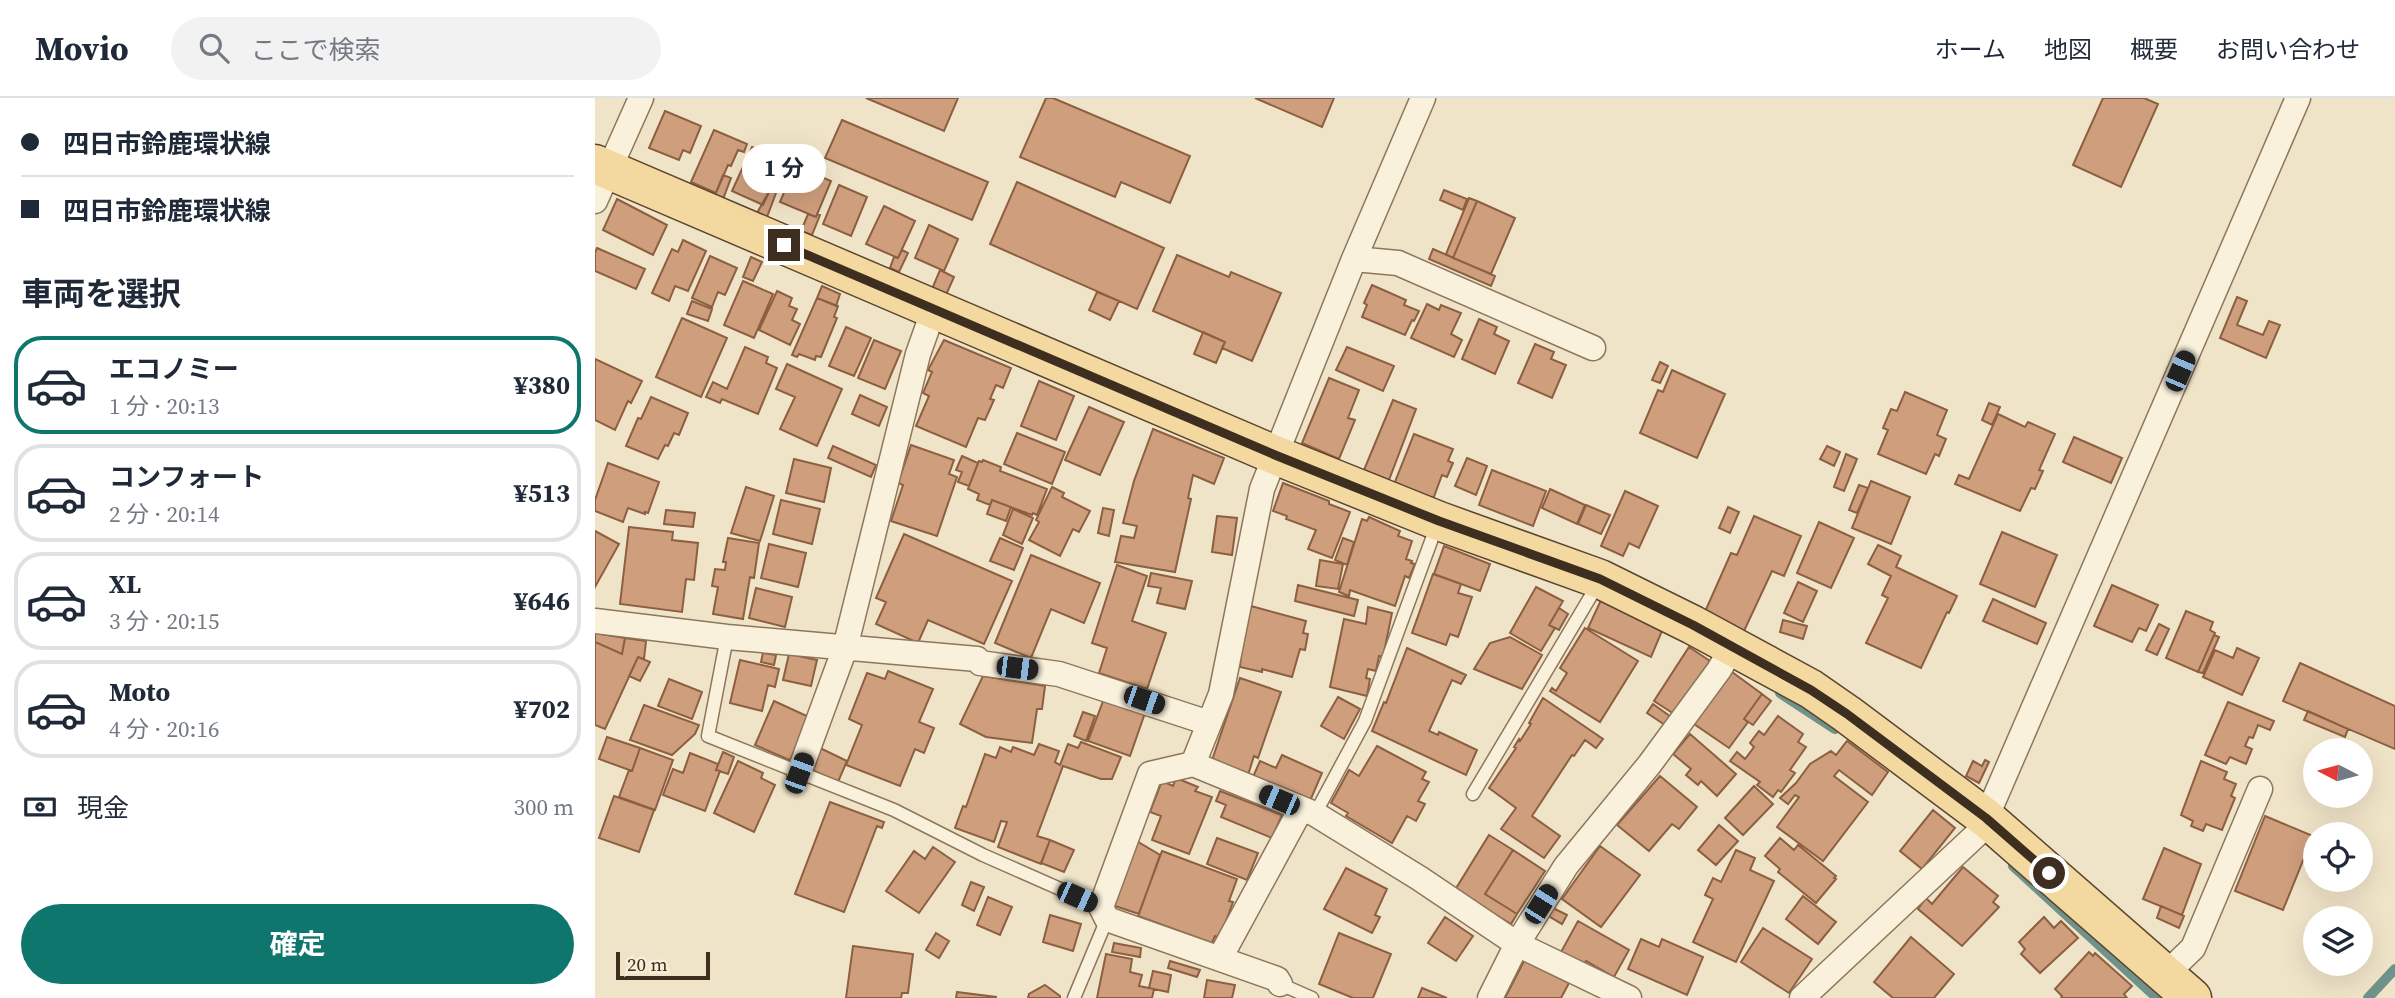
<!DOCTYPE html>
<html lang="ja">
<head>
<meta charset="utf-8">
<style>
  body { margin:0; font-family:"Source Serif 4","Noto Sans JP",serif; background:#f2f2f3; color:#1f2937; height:100vh; display:flex; flex-direction:column; font-size:26px; white-space:nowrap }
  * { box-sizing:border-box; margin:0 }
  p { font-size:23px; color:#747a83 }
  .icon { flex:none; width:38px; height:38px; fill:none; stroke:currentColor; stroke-width:2; stroke-linecap:round; stroke-linejoin:round }
  .map { position:relative; flex:1; overflow:hidden }
  .details { display:flex; flex-direction:column; background:#fff; width:595px }
  .details>* { flex:none }
  .top-card { display:grid; align-content:center; height:154px; padding:0 21px; background:#fff }
  .needle { width:46px; rotate:276deg }
  .controls { position:absolute; left:1708px; top:640px; display:grid; gap:14px }
  .controls a { display:grid; place-items:center; width:70px; height:70px; border-radius:50%; background:#fff; box-shadow:0 7px 28px #0002; font-size:35px }
  .scale { position:absolute; left:21px; bottom:18px; width:94px; box-sizing:border-box; padding-left:7px; border:4px solid #3d2e20; border-top:0; font-size:19px; line-height:24px; white-space:nowrap; color:#3d2e20; -webkit-text-stroke:5px #f7eed8; paint-order:stroke }
  .end { position:absolute; width:32px; height:32px; margin:-16px; border:9px solid #3d2e20; background:#fff; box-shadow:0 0 0 4px #fff }
  .from { border-radius:50% }
  .bubble { position:absolute; height:49px; border-radius:24px; background:#fff; box-shadow:0 7px 28px #0002; font-size:23px; font-weight:700; line-height:49px; text-align:center }
  .car { position:absolute; width:21px; height:42px; margin:-21px -10px; border-radius:9px; box-shadow:0 0 5px 2px #0007; background:linear-gradient(#222 24%,#8ab4d8 0 40%,#222 0 76%,#8ab4d8 0 86%,#222 0) }
  .top-card b { display:flex; align-items:center; gap:24px; height:66px; font-size:26px }
  .top-card b+b { border-top:2px solid #e0e1e3 }
  .top-card i { width:18px; height:18px; background:#1f2937 }
  ul { padding:0; list-style:none }
  li { display:flex; align-items:center; gap:21px; height:98px; margin:0 14px 10px; padding:0 7px; border:4px solid #e0e1e3; border-radius:28px }
  li div { flex:1 }
  li b { display:block; font-size:26px }
  li em { font-style:normal; font-weight:700 }
  li.on { border-color:#0f766e }
  li>.icon { width:63px; height:63px; stroke-width:1.5 }
  h2 { padding:0 21px; font-size:32px; line-height:84px }
  .pay { display:flex; align-items:center; gap:18px; height:77px; padding:0 21px; font-size:26px }
  .pay p { margin-inline-start:auto }
  .button { display:flex; gap:14px; margin-top:auto; padding:14px 21px }
  .button a { flex:1; height:80px; border-radius:42px; background:#0f766e; color:#fff; font-size:28px; font-weight:700; line-height:80px; text-align:center }
  header { display:flex; align-items:center; gap:42px; box-sizing:border-box; height:98px; padding:0 35px; background:#fff; border-bottom:2px solid #e0e1e3 }
  header strong { font-size:33px }
  nav { display:flex; gap:38px; margin-inline-start:auto; font-size:24px }
  .search { width:490px; height:63px; background:#f2f2f3; display:flex; align-items:center; gap:18px; box-sizing:border-box; padding:0 24px; border-radius:38px; color:#747a83; font-size:26px }
  main { display:flex; flex:1; min-height:0 }
  .map>svg:first-child { display:block }
  .lines { fill:none; stroke-linecap:round; stroke-linejoin:round }
  .stream { stroke:#6f938a; stroke-width:10 }
  .building { fill:#cf9f7d; stroke:#8d5f41; stroke-width:2 }
  .lane-casing { stroke:#8d765c; stroke-width:15 }
  .street-casing { stroke:#8d765c; stroke-width:27 }
  .primary-casing { stroke:#5b4430; stroke-width:41 }
  .lane { stroke:#faf1dc; stroke-width:12 }
  .street { stroke:#faf1dc; stroke-width:24 }
  .primary { stroke:#f3d9a0; stroke-width:38 }
  .route { stroke:#3d2e20; stroke-width:9 }
</style>
</head>
<body>
<header>
<strong>Movio</strong>
<div class="search"><svg class="icon" aria-label="search" viewBox="0 0 24 24"><circle cx="10" cy="10" r="6"/><path d="M15 15l6 6"/></svg>ここで検索</div>
<nav><a>ホーム</a><a>地図</a><a>概要</a><a>お問い合わせ</a></nav>
</header>
<main>
<section class="details">
<div class="top-card">
<b><i class="from"></i>四日市鈴鹿環状線</b>
<b><i></i>四日市鈴鹿環状線</b>
</div>
<h2>車両を選択</h2>
<ul>
<li class="on"><svg class="icon" aria-label="car" viewBox="0 0 24 24"><path d="M5 17H2v-5l4-1 3-4h7l3 4 3 1v5h-3M9 17h6M6 11h13"/><circle cx="7" cy="17" r="2"/><circle cx="17" cy="17" r="2"/></svg><div><b>エコノミー</b><p>1 分 · 20:13</p></div><em>¥380</em></li>
<li><svg class="icon" aria-label="car" viewBox="0 0 24 24"><path d="M5 17H2v-5l4-1 3-4h7l3 4 3 1v5h-3M9 17h6M6 11h13"/><circle cx="7" cy="17" r="2"/><circle cx="17" cy="17" r="2"/></svg><div><b>コンフォート</b><p>2 分 · 20:14</p></div><em>¥513</em></li>
<li><svg class="icon" aria-label="car" viewBox="0 0 24 24"><path d="M5 17H2v-5l4-1 3-4h7l3 4 3 1v5h-3M9 17h6M6 11h13"/><circle cx="7" cy="17" r="2"/><circle cx="17" cy="17" r="2"/></svg><div><b>XL</b><p>3 分 · 20:15</p></div><em>¥646</em></li>
<li><svg class="icon" aria-label="car" viewBox="0 0 24 24"><path d="M5 17H2v-5l4-1 3-4h7l3 4 3 1v5h-3M9 17h6M6 11h13"/><circle cx="7" cy="17" r="2"/><circle cx="17" cy="17" r="2"/></svg><div><b>Moto</b><p>4 分 · 20:16</p></div><em>¥702</em></li>
</ul>
<div class="pay"><svg class="icon" aria-label="cash" viewBox="0 0 24 24"><path d="M3 7h18v10H3z"/><circle cx="12" cy="12" r="2"/></svg>現金<p>300 m</p></div>
<div class="button"><a>確定</a></div>
</section>
<div class="map">
<svg width="1800" height="900" viewBox="0 0 1800 900">
  <rect width="100%" height="100%" fill="#f0e4c8"/>
  <g class="lines">
    <path class="stream" d="M1185,595L1240,631
      M1418,768L1562,900
      M1773,900L1800,871"/>
  </g>
  <path class="building" d="M271,0H363L349,33Z
    M451,0H458L595,58L575,105L526,84L520,99L425,59Z
    M660,0H739L727,29Z
    M1508,0H1549L1563,6L1526,89L1478,67Z
    M70,13L106,28L95,55L88,52L84,62L54,50Z
    M247,22L393,84L377,122L230,60Z
    M119,32L152,46L149,54L143,52L136,68L133,67L121,95L96,84Z
    M157,49L188,63L179,83L186,86L181,95L175,92L168,107L137,93Z
    M200,68L236,83L221,119L185,104Z
    M128,77L136,80L128,101L120,97Z
    M422,84L569,150L542,211L395,146Z
    M244,87L272,99L256,138L228,126Z
    M175,92L181,95L172,119L162,115Z
    M849,92L872,101L868,112L845,102Z
    M874,100L882,103L858,160L851,156Z
    M22,101L72,127L58,157L8,132Z
    M882,103L920,120L896,176L858,160Z
    M289,108L320,123L303,160L271,146Z
    M213,116L221,119L222,116L225,117L217,137L206,133Z
    M334,127L363,141L349,173L320,160Z
    M88,142L111,153L93,193L80,188L74,203L57,195L77,151L83,154Z
    M2,150L50,171L41,191L0,173V155Z
    M838,151L900,178L896,188L834,161Z
    M307,152L313,155L304,174L295,170L299,159L303,160Z
    M582,157L634,179L636,174L686,195L657,263L627,250L630,244L558,213Z
    M115,158L142,170L130,197L123,194L117,209L97,200Z
    M156,159L167,164L158,183L148,179Z
    M345,172L359,179L351,197L337,191Z
    M148,183L178,196L159,240L129,227Z
    M777,187L811,202L809,207L824,213L819,223L817,222L810,237L767,219L772,207L769,205Z
    M227,188L245,196L241,208L222,200Z
    M182,193L197,200L194,208L202,211L197,222L205,226L195,247L164,232Z
    M502,194L524,203L515,222L494,212Z
    M1642,199L1652,203L1642,227L1668,237L1674,223L1685,227L1671,260L1625,240Z
    M222,200L243,208L239,219L242,220L226,259L221,258L220,262L204,256L202,259L197,257Z
    M97,203L117,211L113,223L92,216Z
    M832,206L844,212L846,207L866,215L856,236L867,242L859,259L816,240Z
    M87,220L132,240L106,299L61,279Z
    M884,221L902,229L899,236L914,243L900,276L867,261Z
    M251,229L276,240L259,278L234,268Z
    M608,234L630,244L621,265L599,256Z
    M279,242L306,253L290,291L263,280Z
    M349,242L416,270L408,290L401,287L395,301L399,302L390,322L383,320L371,349L321,328L334,298L328,295L337,274L333,272Z
    M940,246L959,254L956,261L971,267L957,300L923,285Z
    M150,249L173,259L171,265L182,270L163,316L127,301L125,305L111,299L118,284L132,291Z
    M752,249L799,268L788,293L741,272Z
    M0,261L47,283L36,305L33,303L20,332L0,322Z
    M1065,264L1073,268L1065,285L1057,282Z
    M192,266L247,291L222,348L185,331L200,299L181,291Z
    M1077,272L1130,296L1102,360L1045,335L1063,292L1068,294Z
    M734,280L764,292L753,320L760,322L744,361L707,345Z
    M444,283L479,298L461,342L426,328Z
    M1310,294L1352,312L1342,337L1351,341L1344,358L1340,356L1331,376L1283,356L1293,332L1288,330L1296,311L1302,313Z
    M265,297L292,309L284,328L257,316Z
    M56,299L93,315L84,337L79,335L73,348L70,347L63,361L31,348L43,320L46,321Z
    M798,302L821,311L794,382L769,372Z
    M1394,305L1405,309L1397,327L1387,322Z
    M494,309L529,324L505,377L470,362Z
    M1403,316L1430,329L1433,324L1460,336L1444,372L1448,373L1440,391L1436,390L1425,413L1360,386L1364,377L1374,381Z
    M558,331L629,360L619,386L598,377L593,400L596,401L580,474L520,464L526,438L539,440L542,428L528,425L539,383Z
    M422,335L470,354L457,386L409,366Z
    M819,336L858,351L853,363L858,365L852,379L847,377L837,404L798,389Z
    M1479,339L1527,360L1516,385L1468,364Z
    M316,347L359,362L354,376L362,379L342,438L296,423L308,387L303,385Z
    M238,348L281,367L276,379L233,360Z
    M1232,348L1245,354L1239,368L1225,361Z
    M1251,356L1262,361L1249,393L1239,389Z
    M367,358L383,365L374,388L363,384L367,374L361,372Z
    M872,360L892,368L881,397L860,388Z
    M199,361L236,370L229,404L191,395Z
    M388,362L406,369L405,373L452,391L442,417L438,415L437,417L397,402L395,407L382,402L384,396L373,391L384,363L387,364Z
    M13,365L64,384L53,415L50,414V416L33,410L28,424L0,413V402Z
    M897,372L951,393L938,428L884,407Z
    M1276,383L1315,399L1296,446L1257,430Z
    M688,385L734,403V406L755,414L737,460L713,451L721,432L691,421L692,418L678,413Z
    M1264,387L1273,390L1262,415L1254,412Z
    M151,389L179,398L165,443L136,435Z
    M457,389L469,395L467,399L495,413L484,434L478,431L465,458L434,442L444,424L441,422Z
    M955,391L990,407L982,426L947,410Z
    M1030,393L1063,408L1044,450L1034,445L1028,458L1006,448Z
    M186,402L225,411L217,446L178,436Z
    M397,402L416,409L411,423L392,416Z
    M991,407L1015,417L1006,436L983,426Z
    M1133,409L1144,414L1135,435L1124,430Z
    M508,410L519,412L514,438L503,435Z
    M418,411L438,420L427,446L408,437Z
    M71,412L100,415L98,429L69,426Z
    M622,418L642,420L637,457L617,454Z
    M1159,418L1206,438L1189,478L1177,473L1149,533L1109,516L1136,455L1142,457Z
    M774,419L805,433L803,438L817,443L811,461L817,463L816,465L820,466L814,480L810,478L800,508L755,492L754,498L744,494L767,421L772,423Z
    M1224,424L1259,440L1236,490L1202,475Z
    M34,429L78,434L77,442L103,445L99,482L91,481L87,514L25,506Z
    M0,433L24,446L0,489Z
    M1407,434L1462,457L1440,509L1385,486Z
    M309,436L417,483L389,546L333,522L323,545L281,526L291,504L281,500Z
    M133,440L164,445L159,480L155,479L148,521L118,516L123,489L117,488L120,471L130,472L131,464H128Z
    M405,440L428,450L419,472L395,463Z
    M748,440L759,444L752,467L740,462Z
    M174,446L211,455L203,489L166,480Z
    M1283,447L1306,458L1301,469L1362,498L1354,515L1352,514L1326,570L1271,545L1293,500L1287,497L1296,478L1273,466Z
    M849,448L895,466L885,493L839,476Z
    M436,457L505,485L489,525L456,511L436,560L400,545Z
    M725,462L748,466L743,491L721,488Z
    M522,467L552,478L537,523L571,535L552,591L504,575L512,550L497,545Z
    M556,475L597,483L590,511L562,505L566,490L553,488Z
    M838,476L866,486L863,495L877,499L863,539L855,536L851,547L817,535Z
    M1203,484L1222,493L1208,524L1189,515Z
    M703,487L763,502L759,518L700,503Z
    M1517,487L1563,507L1551,533L1544,530L1537,544L1499,528Z
    M941,489L968,503L954,527L960,530L946,553L915,535Z
    M161,490L197,499L190,529L154,520Z
    M1398,501L1451,525L1442,546L1388,523Z
    M1006,502L1067,533L1056,559L993,530Z
    M656,508L711,523L708,535L713,536L710,552L705,551L697,579L667,571V574L645,569L647,544Z
    M773,509L797,515L788,559L784,558L781,573L773,571L771,580L775,581L772,598L735,589L749,521L771,526Z
    M964,510L973,516L964,532L954,527Z
    M1591,513L1618,524L1615,532L1620,535L1603,574L1571,560Z
    M1188,522L1212,528L1208,541L1185,534Z
    M1564,526L1574,531L1562,557L1551,552Z
    M990,530L1043,563L1005,624L955,593L957,590L961,593L972,575L965,570Z
    M0,535L30,540L27,556L0,544Z
    M1619,537L1624,539L1608,575L1603,574Z
    M915,539L947,557L927,591L879,571L895,545Z
    M30,540L51,543L49,561L43,559L10,631L0,627V544L27,556Z
    M1094,549L1115,563L1079,616L1059,603Z
    M812,550L871,577L866,586L857,582L834,633L843,637L844,634L882,652L871,677L777,633L789,604L791,605Z
    M1642,550L1664,560L1647,597L1608,579L1620,552L1638,560Z
    M168,555L181,557L179,567L166,564Z
    M194,556L222,562L216,588L188,582Z
    M43,559L55,564L45,583L34,578Z
    M145,562L184,571L180,589L173,587L167,613L135,605Z
    M1705,565L1800,608V651L1688,603Z
    M293,573L338,591L324,624L339,630L329,655L320,651L305,688L251,667L267,627L254,621L272,575L290,581Z
    M1137,574L1167,596L1149,621L1153,624L1134,650L1099,626Z
    M388,578L450,588L447,611H442L437,645L391,639L365,626Z
    M645,580L686,594L663,660L659,658L653,677L616,665Z
    M74,581L107,594L97,621L63,608Z
    M1167,596L1176,603L1158,627L1149,621Z
    M510,598L551,612L535,658L493,643Z
    M743,599L765,611L749,641L726,628Z
    M948,600L1008,641L1001,650L990,642L979,658L977,657L937,718L965,738L949,760L906,731L921,710L894,690L921,650L919,649L924,641L925,643L936,626L934,625Z
    M179,603L214,619L199,664L160,647Z
    M1633,604L1679,623L1675,632L1663,627L1658,640L1654,639L1650,648L1657,651L1651,666L1635,659L1631,666L1610,657Z
    M1058,606L1076,619L1070,627L1052,615Z
    M49,607L104,627L100,636L77,657L35,642Z
    M1713,613L1753,631L1750,639L1709,622Z
    M488,614L500,618L491,643L479,638Z
    M1183,618L1208,636L1203,644L1211,649L1195,672L1200,675L1186,694L1183,692L1178,699L1162,687L1165,684L1135,663L1142,654L1150,661L1159,649L1155,645L1164,633L1169,637Z
    M1095,636L1141,676L1122,698L1106,683L1103,687L1091,677L1096,671L1078,656Z
    M12,639L45,650L37,673L4,661Z
    M1252,643L1293,674L1277,697L1244,672L1239,678L1273,704L1228,763L1182,729L1204,699L1200,697L1193,706L1185,700L1201,685L1215,666L1236,653L1241,657Z
    M486,644L526,659L517,681H506L468,668L442,738L455,742L446,766L403,749L412,724L406,723L399,744L360,730L368,708L371,709L390,656L401,660L405,649L416,654L418,649L439,657L444,646L464,653L460,664L465,667L473,646L483,650Z
    M782,648L831,674L827,681L834,684L823,703L830,706L821,723L812,718L797,745L751,718L753,715L736,705L754,672L764,678Z
    M45,650L78,662L60,712L24,699L34,672L37,673Z
    M225,650L252,663L243,684L215,671Z
    M128,654L139,659L133,676L121,672Z
    M95,655L123,666L121,672L125,673L110,713L68,697L78,671L88,675Z
    M687,657L727,675L715,703L658,679L665,663L681,670Z
    M1390,662L1394,664L1384,685L1371,678L1378,663L1387,668Z
    M143,663L168,675L166,680L180,687L159,734L119,715Z
    M1606,663L1632,674L1629,681L1641,686L1636,698L1640,700L1627,732L1611,726L1608,733L1596,728L1598,723L1586,717Z
    M1065,678L1102,709L1084,731L1077,726L1054,753L1022,727Z
    M581,680L603,689L600,693L617,699L594,756L557,742L566,718L555,714L567,683L578,688Z
    M1159,688L1178,706L1148,737L1130,720Z
    M625,693L687,717L677,740L626,719L631,707L621,703Z
    M19,698L59,712L44,754L4,740Z
    M235,704L289,724L287,730L282,728L249,814L200,796Z
    M1338,712L1360,730L1327,771L1305,753Z
    M1670,718L1718,738L1688,812L1640,793Z
    M1124,727L1143,743L1121,767L1103,752Z
    M894,737L918,752L890,796L922,816L916,826L860,792Z
    M622,740L663,755L652,782L612,766Z
    M1185,740L1199,752L1203,747L1241,778L1239,780L1241,781L1221,805L1183,774L1185,771L1170,758Z
    M455,742L479,752L469,774L446,765Z
    M540,742L565,757L544,816L517,807Z
    M1005,748L1045,777L1006,829L967,801Z
    M338,749L360,764L324,815L291,793L319,753L330,761Z
    M1569,750L1606,766L1587,817L1548,801Z
    M918,752L950,773L922,816L890,796Z
    M1141,752L1160,760L1155,772L1179,783L1141,864L1098,844L1118,801L1110,797L1118,780L1126,784Z
    M567,753L642,781L634,803L638,804L625,840L620,838L617,845L543,818Z
    M1368,769L1403,798L1398,804L1404,809L1367,848L1323,811L1331,800L1337,806Z
    M751,770L792,791L780,817L785,819L777,835L729,811Z
    M376,784L389,789L379,813L367,807Z
    M1208,798L1241,824L1223,846L1191,821Z
    M393,799L417,809L405,837L382,827Z
    M1566,808L1589,818L1584,830L1562,820Z
    M956,809L972,817L967,826L952,817Z
    M455,817L486,826L478,853L448,844Z
    M850,819L878,838L861,863L833,845Z
    M1449,819L1459,830L1466,823L1483,840L1445,875L1426,856L1430,851L1424,844Z
    M983,823L1034,852L1019,879L991,863L989,867L966,854Z
    M1168,830L1217,861L1194,895L1146,864Z
    M341,835L354,843L344,860L331,852Z
    M744,835L796,856L778,900H758L724,886Z
    M1316,839L1359,876L1339,900H1298L1279,884Z
    M1046,841L1064,849L1067,841L1108,859L1092,897L1033,871Z
    M519,845L546,850L545,859L517,854Z
    M258,848L318,856L313,895H307L306,900H251Z
    M1494,854L1498,858L1500,855L1537,888L1529,896L1532,900H1466L1467,898L1460,891Z
    M511,856L537,861L535,874L547,877L544,888L559,891L557,900H502Z
    M575,863L605,872L602,879L573,870Z
    M929,863L974,885L966,900H910Z
    M558,873L576,877L573,894L554,890Z
    M612,882L640,887L637,900H609Z
    M450,887L465,898V900H433L434,896Z
    M827,890L852,900H823Z
    M362,894L401,899V900H361Z"/>
  <g class="lines">
    <defs>
      <path id="lane" d="M132,539L113,638L299,712L388,757L506,809
        M878,696L1003,486
        M720,716L770,623L842,427
        M685,886L717,900
        M479,900L512,821"/>
      <path id="street" d="M0,103L46,0
        M759,161L803,165L998,250
        M0,523L132,539L382,561L385,565L464,576L614,625
        M598,666L626,596L667,391L759,161L828,0
        M204,675L250,550L323,256L339,211
        M1391,720L1703,0
        M625,860L706,711
        M1570,877L1598,850L1665,691
        M685,886L682,881L512,821L506,809L555,676L598,666L720,716L824,780L922,846L1034,900
        M895,900L922,846L971,768L1054,667L1124,572L1138,548
        M1207,900L1395,724"/>
      <path id="primary" d="M0,66L680,357L844,423L1005,481L1098,527L1216,591L1252,616L1391,720L1597,900"/>
    </defs>
    <use href="#lane" class="lane-casing"/>
    <use href="#street" class="street-casing"/>
    <use href="#primary" class="primary-casing"/>
    <use href="#lane" class="lane"/>
    <use href="#street" class="street"/>
    <use href="#primary" class="primary"/>
  </g>
  <g class="lines">
    <path class="route" d="M189,147L680,357L844,423L1005,481L1098,527L1216,592L1252,616L1391,720L1454,775"/>
  </g>
</svg>
<div class="controls">
<a><svg class="needle" viewBox="-14 -14 28 28"><path d="M0-13l5 13h-10z" fill="#e53935"/><path d="M0 13l5-13h-10z" fill="#747a83"/></svg></a>
<a><svg class="icon" aria-label="locate" viewBox="0 0 24 24"><circle cx="12" cy="12" r="6"/><path d="M12 2v4M12 18v4M2 12h4M18 12h4"/></svg></a>
<a><svg class="icon" aria-label="layers" viewBox="0 0 24 24"><path d="M12 4l9 5-9 5-9-5zM3 14l9 5 9-5"/></svg></a>
</div>
<div class="scale">20 m</div>
<i class="end from" style="left:1454px;top:775px"></i>
<i class="end" style="left:189px;top:147px"></i>
<div class="bubble" style="left:147px;top:46px;width:84px">1 分</div>
<i class="car" style="left:1585px;top:273px;rotate:23deg"></i>
<i class="car" style="left:422px;top:570px;rotate:97deg"></i>
<i class="car" style="left:549px;top:602px;rotate:109deg"></i>
<i class="car" style="left:204px;top:675px;rotate:20deg"></i>
<i class="car" style="left:684px;top:702px;rotate:293deg"></i>
<i class="car" style="left:482px;top:799px;rotate:114deg"></i>
<i class="car" style="left:946px;top:806px;rotate:32deg"></i>
</div>
</main>
</body>
</html>
